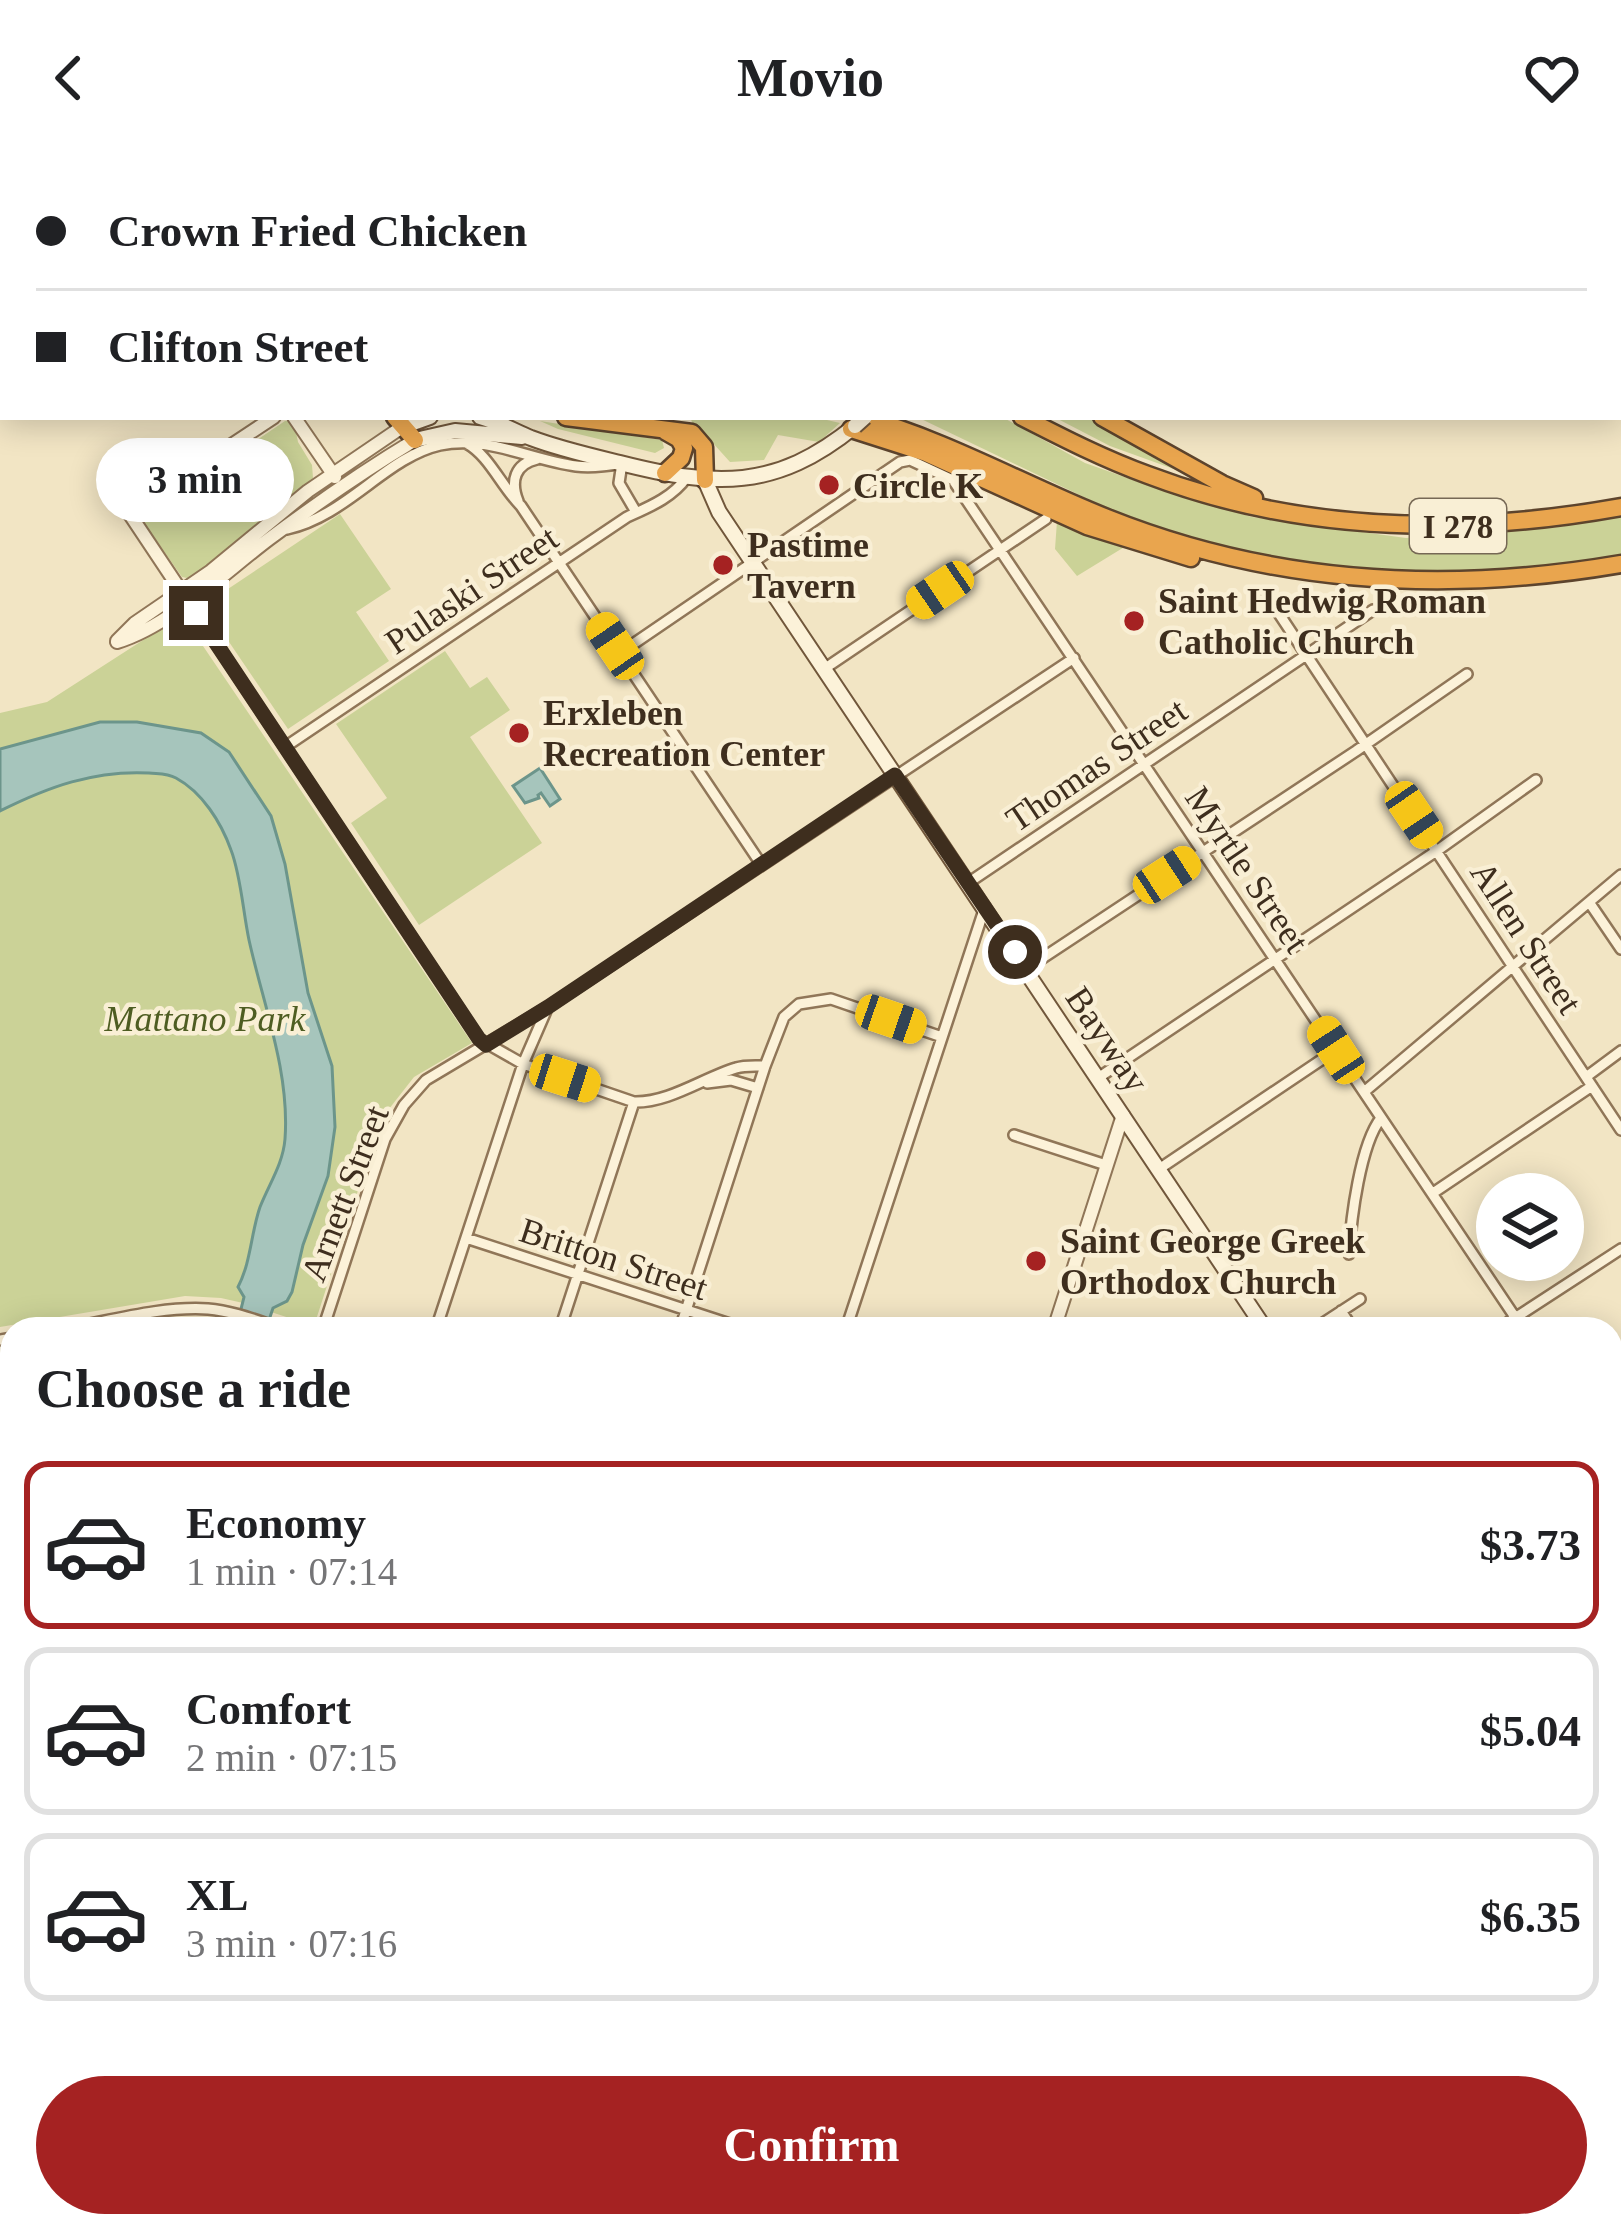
<!DOCTYPE html>
<html lang="en">
<head>
<meta charset="utf-8">
<style>
  body { margin:0; font-family:"Times New Roman",serif; background:#f6f6f6; color:#202124; height:100vh; display:flex; flex-direction:column; font-size:45px; white-space:nowrap }
  * { box-sizing:border-box; margin:0 }
  p { font-size:39px; color:#757577 }
  .icon { flex:none; width:66px; height:66px; fill:none; stroke:currentColor; stroke-width:2; stroke-linecap:round; stroke-linejoin:round }
  .map { position:relative; flex:1; overflow:hidden }
  .side { position:absolute; left:0px; top:1161px; width:1623px; height:921px; display:flex; flex-direction:column; background:#fff; border-radius:36px 36px 0 0; box-shadow:0 6px 30px #0003 }
  .side>* { flex:none }
  .banner { position:absolute; left:0px; top:0px; width:1623px; height:264px; box-shadow:0 6px 30px #0003; display:grid; align-content:center; height:264px; padding:0 36px; background:#fff }
  .controls { position:absolute; left:1476px; top:1017px; display:grid; gap:24px }
  .controls a { display:grid; place-items:center; width:108px; height:108px; border-radius:50%; background:#fff; box-shadow:0 6px 30px #0003; font-size:60px }
  .end { position:absolute; width:54px; height:54px; margin:-27px; border:15px solid #3e2e1e; background:#fff; box-shadow:0 0 0 6px #fff }
  .from { border-radius:50% }
  .bubble { position:absolute; height:84px; border-radius:42px; background:#fff; box-shadow:0 6px 30px #0003; font-size:39px; font-weight:700; line-height:84px; text-align:center }
  .car { position:absolute; width:36px; height:72px; margin:-36px -18px; border-radius:15px; box-shadow:0 0 9px 3px #0007; background:linear-gradient(#f5c518 24%,#345 0 40%,#f5c518 0 76%,#345 0 86%,#f5c518 0) }
  .banner b { display:flex; align-items:center; gap:42px; height:114px; font-size:45px }
  .banner b+b { border-top:3px solid #e0e0e0 }
  .banner i { width:30px; height:30px; background:#202124 }
  ul { padding:0; list-style:none }
  li { display:flex; align-items:center; gap:36px; height:168px; margin:0 24px 18px; padding:0 12px; border:6px solid #e0e0e0; border-radius:24px }
  li div { flex:1 }
  li b { display:block; font-size:45px }
  li em { font-style:normal; font-weight:700 }
  li.selected { border-color:#a52222 }
  li>.icon { width:108px; height:108px; stroke-width:1.5 }
  h2 { padding:0 36px; font-size:54px; line-height:144px }
  .button { display:flex; gap:24px; margin-top:auto; padding:24px 36px }
  .button a { flex:1; height:138px; border-radius:72px; background:#a52222; color:#fff; font-size:48px; font-weight:700; line-height:138px; text-align:center }
  header { display:flex; justify-content:space-between; align-items:center; height:156px; padding:0 36px; background:#fff; font-size:54px; font-weight:700 }
  .map>svg:first-child { display:block }
  .green { fill:#cbd297 }
  .cemetery { fill:#c0c696 }
  .water { fill:#a6c5bc; stroke:#6c958b; stroke-width:3 }
  .lines { fill:none; stroke-linecap:round; stroke-linejoin:round }
  .minor-casing { stroke:#907658; stroke-width:14 }
  .tertiary-casing { stroke:#907658; stroke-width:16 }
  .secondary-casing { stroke:#71573b; stroke-width:18 }
  .trunk-casing { stroke:#5d442d; stroke-width:20 }
  .motorway-casing { stroke:#5d442d; stroke-width:21 }
  .minor { stroke:#fcf2d9; stroke-width:9 }
  .tertiary { stroke:#fcf2d9; stroke-width:12 }
  .secondary { stroke:#fcf2d9; stroke-width:14 }
  .trunk { stroke:#f0c074; stroke-width:15 }
  .motorway { stroke:#e9a54e; stroke-width:16 }
  .secondary-bridge-casing { stroke:#71573b; stroke-width:18; stroke-linecap:butt }
  .secondary-bridge { stroke:#fcf2d9; stroke-width:14 }
  .route { stroke:#3e2e1e; stroke-width:15 }
  .poi-dot { fill:#a52222; stroke:#f9efd5; stroke-width:4.5 }
  .labels { text-anchor:middle; stroke-width:9; stroke-linejoin:round; paint-order:stroke }
  .shield { fill:#f9efd5; stroke:#766855; stroke-width:3 }
  .shield-label { font-size:33px; font-weight:bold; fill:#3e2e1e }
  .poi-label { font-size:36px; font-weight:bold; fill:#3e2e1e; stroke:#f9efd5; text-anchor:start }
  .street-label { font-size:36px; fill:#3e2e1e; stroke:#f9efd5 }
  .park-label { font-size:36px; font-style:italic; fill:#4e5d22; stroke:#f9efd5 }
</style>
</head>
<body>
<header><svg class="icon" aria-label="back" viewBox="0 0 24 24"><path d="M15 5l-7 7 7 7"/></svg>Movio<svg class="icon" aria-label="heart" viewBox="0 0 24 24"><path d="M12 20l-8-8c-3-5 5-10 8-4 3-6 11-1 8 4z"/></svg></header>
<div class="map">
<svg width="1621" height="2081" viewBox="0 0 1621 2081">
  <rect width="100%" height="100%" fill="#f2e5c4"/>
  <path class="green" d="M690,261H814L840,267L819,286L778,279L764,304L730,306L712,286L696,276Z
    M917,261H1002L1085,307L1173,338L1252,361L1406,382L1559,371L1621,360V399L1544,411L1426,418L1336,415L1244,398L1142,369Z
    M1054,261H1091L1183,313L1182,316L1110,290Z
    M285,265H289L295,271L298,286L312,309L313,322L308,328L197,419L187,422L182,421L144,367V360Z
    M540,265L662,284L664,292L655,297L558,273Z
    M340,358L391,433L356,456L389,505L288,573L204,449Z
    M1057,365L1126,390L1077,420L1055,393Z
    M182,459L472,887L414,921L389,953L375,982L314,1170L243,1147L221,1142L185,1140L0,1171V557L47,546Z
    M445,495L470,532L487,521L510,554L470,581L542,687L419,769L351,667L387,642L336,568Z
    M12,1419V2070H118L117,2081H1L0,2074V1467L9,1465L0,1421Z"/>
  <path class="cemetery" d="M1147,2070H1273L1281,2077L1278,2081H1161Z"/>
  <path class="water" d="M100,566H137L201,577L229,596L271,660L285,708L308,837L332,910L335,971L328,1020L303,1089L292,1136L287,1145L273,1152L266,1173H236L244,1141L238,1131C251,1106 251,1077 260,1051C269,1028 283,1008 285,983C290,916 263,848 249,784C243,756 241,720 231,694C221,666 202,636 176,622C167,617 159,618 149,617C94,614 48,631 0,655V593Z
    M540,612L560,643L550,650L541,637L538,639L539,642L525,647L513,630Z
    M12,1540V1631L0,1655V1559Z
    M0,1783L12,1814V1952L0,1920Z"/>
  <g class="lines">
    <defs>
      <path id="minor" d="M917,0L920,3
        M466,287C489,299 501,330 521,350L761,708
        M518,345C510,325 515,308 537,303
        M287,373C347,360 386,301 440,289C487,279 530,304 576,310C591,312 606,310 622,307L619,327L636,356
        M1266,438L1621,974
        M188,445L479,883L523,908L634,946C669,947 703,922 736,912C745,909 755,910 765,910
        M620,497L900,306L910,304L953,324L1523,1173
        M824,513L1046,363
        M285,591L627,361C649,351 672,342 687,321
        M968,727L1373,454
        M1589,746L1621,793
        M1026,813L1356,595L1467,518
        M1586,921L1621,895
        M1098,922L1438,694L1536,624
        M707,927L731,924L758,932
        M1364,936L1621,719
        M1014,979L1106,1009
        M1159,1013L1336,894
        M1433,1037L1592,930
        M466,1082L745,1173
        M1349,1098C1351,1063 1360,989 1381,962
        M1341,1155L1353,1173
        M64,1173C110,1165 161,1150 208,1153C233,1155 258,1165 283,1173
        M323,1173L385,983L404,949L426,924L548,851L1074,502
        M436,1173L523,908L546,855
        M560,1173L634,946
        M680,1173L765,910L784,861L799,848L831,843L942,881
        M846,1173L985,751
        M1314,1173L1360,1143
        M1498,1173L1621,1093
        M0,1184L12,1182
        M0,1296L12,1294
        M1611,1304L1621,1319
        M0,1409L12,1407
        M1611,1673L1621,1662
        M1611,1955L1621,1950
        M626,2070L659,2081
        M1603,2070L1621,2080
        M216,2081L218,2070
        M238,2081L241,2070
        M358,2081L360,2070
        M476,2081L478,2070
        M965,2081L969,2070
        M1298,2081L1306,2070
        M1371,2081L1392,2070
        M1483,2081L1490,2070"/>
      <path id="tertiary" d="M116,0L118,3
        M1162,3L1167,0
        M294,261L335,321
        M185,441L129,357L274,261
        M117,485L135,467L211,415L308,335L402,271
        M117,486C170,470 225,416 269,383C316,348 365,314 415,284
        M1054,1173L1123,959
        M127,2081L128,2070
        M757,2081L761,2070"/>
      <path id="secondary" d="M480,261C499,266 514,275 531,282C560,293 591,300 620,307C715,331 775,335 855,270
        M402,271L430,261
        M415,284L455,275L522,281
        M705,324L719,356L1265,1173
        M1611,1688L1621,1703"/>
      <path id="trunk" d="M1611,1534L1621,1528
        M1611,1554L1621,1548
        M156,2081L165,2070
        M182,2081L191,2070"/>
      <path id="motorway" d="M264,0L265,3
        M282,0L284,3
        M305,0L307,3
        M326,0L328,3
        M357,0L358,3
        M393,0L396,3
        M811,0L812,3
        M831,0L832,3
        M848,0V3
        M873,0L874,3
        M19,3L21,0
        M58,3L60,0
        M0,30L3,26
        M0,85L3,80
        M395,261L415,284
        M566,261L692,277L704,291L705,324
        M861,261C946,284 1024,329 1107,362C1272,428 1446,438 1621,408
        M1022,261C1063,282 1104,303 1148,319C1301,377 1461,380 1621,351
        M1102,261L1222,328L1254,342
        M851,273L926,297L1087,370L1191,402
        M665,275L679,283L684,292L681,302L665,317"/>
    </defs>
    <use href="#minor" class="minor-casing"/>
    <use href="#tertiary" class="tertiary-casing"/>
    <use href="#secondary" class="secondary-casing"/>
    <use href="#trunk" class="trunk-casing"/>
    <use href="#motorway" class="motorway-casing"/>
    <use href="#minor" class="minor"/>
    <use href="#tertiary" class="tertiary"/>
    <use href="#secondary" class="secondary"/>
    <use href="#trunk" class="trunk"/>
    <use href="#motorway" class="motorway"/>
    <defs>
      <path id="secondary-bridge" d="M855,270L865,261"/>
    </defs>
    <use href="#secondary-bridge" class="secondary-bridge-casing"/>
    <use href="#secondary-bridge" class="secondary-bridge"/>
  </g>
  <g class="lines">
    <path class="route" d="M196,457L479,883L486,889L548,851L895,619L1015,796"/>
  </g>
  <g class="poi-dot">
    <circle cx="829" cy="329" r="12"/>
    <circle cx="723" cy="409" r="12"/>
    <circle cx="1134" cy="465" r="12"/>
    <circle cx="519" cy="577" r="12"/>
    <circle cx="1036" cy="1105" r="12"/>
  </g>
  <g class="labels">
    <rect class="shield" x="1410" y="343" width="96" height="54" rx="9"/>
    <g class="shield-label">
      <text x="1458" y="382">I 278</text>
    </g>
    <g class="poi-label">
      <text x="853" y="342">Circle K</text>
      <text x="747" y="401">Pastime<tspan x="747" dy="41">Tavern</tspan></text>
      <text x="1158" y="457">Saint Hedwig Roman<tspan x="1158" dy="41">Catholic Church</tspan></text>
      <text x="543" y="569">Erxleben<tspan x="543" dy="41">Recreation Center</tspan></text>
      <text x="1060" y="1097">Saint George Greek<tspan x="1060" dy="41">Orthodox Church</tspan></text>
    </g>
    <g class="street-label">
      <text transform="translate(471 433) rotate(-34)" y="13">Pulaski Street</text>
      <text transform="translate(1096 608) rotate(-34)" y="13">Thomas Street</text>
      <text transform="translate(1248 713) rotate(56)" y="13">Myrtle Street</text>
      <text transform="translate(1527 781) rotate(57)" y="13">Allen Street</text>
      <text transform="translate(1108 883) rotate(56)" y="13">Bayway</text>
      <text transform="translate(344 1037) rotate(-69)" y="13">Arnett Street</text>
      <text transform="translate(614 1102) rotate(18)" y="13">Britton Street</text>
    </g>
    <g class="park-label">
      <text x="205" y="875">Mattano Park</text>
    </g>
  </g>
</svg>
<div class="controls">
<a><svg class="icon" aria-label="layers" viewBox="0 0 24 24"><path d="M12 4l9 5-9 5-9-5zM3 14l9 5 9-5"/></svg></a>
</div>
<i class="end from" style="left:1015px;top:796px"></i>
<i class="end" style="left:196px;top:457px"></i>
<div class="bubble" style="left:96px;top:282px;width:198px">3 min</div>
<i class="car" style="left:940px;top:434px;rotate:236deg"></i>
<i class="car" style="left:615px;top:490px;rotate:326deg"></i>
<i class="car" style="left:1414px;top:659px;rotate:146deg"></i>
<i class="car" style="left:1167px;top:719px;rotate:57deg"></i>
<i class="car" style="left:891px;top:863px;rotate:109deg"></i>
<i class="car" style="left:1336px;top:894px;rotate:327deg"></i>
<i class="car" style="left:565px;top:922px;rotate:108deg"></i>
<div class="banner">
<b><i class="from"></i>Crown Fried Chicken</b>
<b><i></i>Clifton Street</b>
</div>
<section class="side">
<h2>Choose a ride</h2>
<ul>
<li class="selected"><svg class="icon" aria-label="car" viewBox="0 0 24 24"><path d="M5 17H2v-5l4-1 3-4h7l3 4 3 1v5h-3M9 17h6M6 11h13"/><circle cx="7" cy="17" r="2"/><circle cx="17" cy="17" r="2"/></svg><div><b>Economy</b><p>1 min · 07:14</p></div><em>$3.73</em></li>
<li><svg class="icon" aria-label="car" viewBox="0 0 24 24"><path d="M5 17H2v-5l4-1 3-4h7l3 4 3 1v5h-3M9 17h6M6 11h13"/><circle cx="7" cy="17" r="2"/><circle cx="17" cy="17" r="2"/></svg><div><b>Comfort</b><p>2 min · 07:15</p></div><em>$5.04</em></li>
<li><svg class="icon" aria-label="car" viewBox="0 0 24 24"><path d="M5 17H2v-5l4-1 3-4h7l3 4 3 1v5h-3M9 17h6M6 11h13"/><circle cx="7" cy="17" r="2"/><circle cx="17" cy="17" r="2"/></svg><div><b>XL</b><p>3 min · 07:16</p></div><em>$6.35</em></li>
</ul>
<div class="button"><a>Confirm</a></div>
</section>
</div>
</body>
</html>
